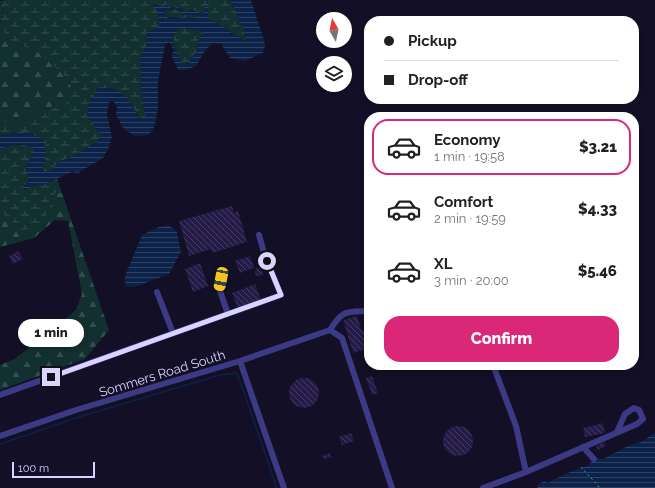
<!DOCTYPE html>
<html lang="en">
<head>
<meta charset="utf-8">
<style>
  body { margin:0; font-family:Raleway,sans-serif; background:#f2f2f2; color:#202124; height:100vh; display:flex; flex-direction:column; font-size:15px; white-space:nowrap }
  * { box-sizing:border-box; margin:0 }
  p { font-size:13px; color:#757577 }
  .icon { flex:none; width:22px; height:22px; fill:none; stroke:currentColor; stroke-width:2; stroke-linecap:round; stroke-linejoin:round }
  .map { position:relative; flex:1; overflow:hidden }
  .sheet { position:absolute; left:364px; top:112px; width:275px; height:258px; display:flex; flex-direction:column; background:#fff; border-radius:16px; box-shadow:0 2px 6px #0003 }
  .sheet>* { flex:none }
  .hud { position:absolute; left:364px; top:16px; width:275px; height:88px; border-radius:16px; box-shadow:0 2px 6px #0003; display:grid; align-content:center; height:88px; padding:0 20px; background:#fff }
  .needle { width:26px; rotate:351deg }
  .buttons { position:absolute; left:316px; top:12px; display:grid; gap:8px }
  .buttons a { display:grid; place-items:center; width:36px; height:36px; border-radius:50%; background:#fff; box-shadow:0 2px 6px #0003; font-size:20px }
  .scale { position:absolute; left:12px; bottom:10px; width:83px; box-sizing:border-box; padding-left:4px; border:2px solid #d9d4ff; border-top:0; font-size:11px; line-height:14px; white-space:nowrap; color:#d9d4ff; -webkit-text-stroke:3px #130f26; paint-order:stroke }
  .end { position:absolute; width:18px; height:18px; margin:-9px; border:5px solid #d9d4ff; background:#111; box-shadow:0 0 0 2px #111 }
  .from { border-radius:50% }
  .bubble { position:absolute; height:28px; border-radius:14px; background:#fff; box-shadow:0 2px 6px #0003; font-size:13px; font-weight:800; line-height:28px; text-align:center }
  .car { position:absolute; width:12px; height:24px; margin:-12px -6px; border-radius:5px; box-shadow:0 0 3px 1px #0007; background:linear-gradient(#f5c518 24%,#345 0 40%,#f5c518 0 76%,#345 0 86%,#f5c518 0) }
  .hud b { display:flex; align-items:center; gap:14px; height:38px; font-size:15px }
  .hud b+b { border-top:1px solid #e0e0e0 }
  .hud i { width:10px; height:10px; background:#202124 }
  ul { padding:7px 0 0; list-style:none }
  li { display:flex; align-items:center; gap:12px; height:56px; margin:0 8px 6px; padding:0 12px; border:2px solid transparent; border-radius:16px }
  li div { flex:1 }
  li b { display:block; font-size:15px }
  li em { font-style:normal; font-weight:800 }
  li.current { border-color:#db2777 }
  li>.icon { width:36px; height:36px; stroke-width:1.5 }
  .button { display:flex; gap:8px; margin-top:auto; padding:8px 20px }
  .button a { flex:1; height:46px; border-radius:16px; background:#db2777; color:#fff; font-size:16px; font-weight:800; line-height:46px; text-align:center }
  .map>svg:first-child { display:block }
  .forest { fill:url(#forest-firs) }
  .wetland { fill:url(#wetland-marsh) }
  .water { fill:url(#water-rules); fill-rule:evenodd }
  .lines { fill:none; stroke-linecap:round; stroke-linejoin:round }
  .stream { stroke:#0c2248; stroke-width:1.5 }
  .building { fill:url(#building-back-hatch) }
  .path { stroke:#2fb8b0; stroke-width:1; stroke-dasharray:2 3; stroke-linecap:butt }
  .minor { stroke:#3d3a85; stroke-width:6 }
  .route { stroke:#d9d4ff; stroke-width:5 }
  .labels { text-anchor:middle; stroke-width:3.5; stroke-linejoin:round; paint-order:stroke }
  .street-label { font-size:13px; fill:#d9d4ff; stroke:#130f26 }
</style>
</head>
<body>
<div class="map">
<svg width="655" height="488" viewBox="0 0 655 488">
  <defs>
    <pattern id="forest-firs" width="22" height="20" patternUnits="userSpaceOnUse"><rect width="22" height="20" fill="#12302f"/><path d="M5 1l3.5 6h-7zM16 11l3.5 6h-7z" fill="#344d4e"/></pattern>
    <pattern id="wetland-marsh" width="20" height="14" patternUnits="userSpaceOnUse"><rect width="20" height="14" fill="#12302f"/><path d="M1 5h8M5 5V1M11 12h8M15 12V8" fill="none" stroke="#344d4e"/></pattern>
    <pattern id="water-rules" width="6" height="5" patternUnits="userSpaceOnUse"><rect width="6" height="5" fill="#0c2248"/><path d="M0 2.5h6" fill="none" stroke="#2f4163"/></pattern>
    <pattern id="building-back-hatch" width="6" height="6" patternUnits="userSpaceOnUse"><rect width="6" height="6" fill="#241b47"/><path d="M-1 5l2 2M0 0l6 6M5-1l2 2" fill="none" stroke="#433b63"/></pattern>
  </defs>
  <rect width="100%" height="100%" fill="#130f26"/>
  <path class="forest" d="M5,0L0,25L10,41L37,51L67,78L73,90L66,106L40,109L17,126L0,121V1Z
    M55,193H62L109,330L85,359L0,390V365L15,359L76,310L82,294L68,221L55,220L34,238L0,247V211L46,216Z"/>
  <path class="wetland" d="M5,0H230C234,6 247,36 247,41L243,40L237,35L233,34L219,24L208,19V6H206L204,14L192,10L186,12L178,7H160L154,4L153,5L158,12L159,27L147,32L146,47L141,56V87L145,116L143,120L139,118L131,103L108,87L96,128L101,136L98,142L70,158L63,160L46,173L42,170L46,154L31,133L20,132L0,136V121L17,126L40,109L65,106L73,90L67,78L37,51L10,41L0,25Z
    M176,9L186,15H193L201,16V18L170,17L165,20L163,12L166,10Z
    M184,28L187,29L201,30L203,33L199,38L197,50L189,63L184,64C177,58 180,53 173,46L174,40L172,37L177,30Z
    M12,145C20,145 29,143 34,150L26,169L29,182L23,186L25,190L36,185H43L57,179L62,193H55C48,213 46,227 22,230L0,211V149Z"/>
  <path class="water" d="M230,0H251L264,40L265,46L263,53L245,61L230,58L221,44L213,43L205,51L196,66L186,70H178L171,55L174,51L169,42L165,45L158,81V106L155,125L152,131L148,135L135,136L123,128L116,115L117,107L113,101H109L107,114L112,137L109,147L103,158L78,173L72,172L43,185H36L25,190L23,187L29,182L26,169L34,150C27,140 10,146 0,149V136L20,132L31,133L45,142L46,154L42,170L46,173L63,160L70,158L98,142L101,136L87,115L89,103L98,88C122,85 129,99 139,118L143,120L145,116L141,87V55L146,47L147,32L159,27L158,12L152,5L154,4L160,7L167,5L172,8L178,7L186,12L192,10L204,14L205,6H208V19L219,24L233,34L237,35L243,40L247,41C247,36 234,6 230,0ZM176,9C184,18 190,14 200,16L201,17C195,17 189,19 183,17C176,19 172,16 164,20L167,16L163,14V12L166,10ZM184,28L193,29L195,31L201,30L203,33L199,38L197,50L189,63L184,64C177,58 180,53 173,46L174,40L172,37L173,34L177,33L176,31Z
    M169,225L177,232L181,252L169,274L137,286L128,287L125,284V276L142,235L159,227Z
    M655,433V488H537L538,487V484L545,481L548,483L565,474L589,465L592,460L597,458L603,459L628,446L641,442Z"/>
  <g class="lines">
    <path class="stream" d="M0,444L82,416L220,375L235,373L238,375L277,488"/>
  </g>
  <path class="building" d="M232,206L234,213L238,211L247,242L212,253L211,249L189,256L179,221Z
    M18,251L23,259L13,264L9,256Z
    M250,256L254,268L240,273L235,261Z
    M200,263L208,286L193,292L185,269Z
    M255 272a4 4 0 1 1 8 0a4 4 0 1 1-8 0Z
    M255,284L261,300L238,309L232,293Z
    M357,316L362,331L369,329V348L353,353L343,320Z
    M372,376L378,393L372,395L366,378Z
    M289 393a15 15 0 1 1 30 0a15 15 0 1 1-30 0Z
    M603,423L605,433L585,437L583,428Z
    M443 441a15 15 0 1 1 30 0a15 15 0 1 1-30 0Z
    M351,433L354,441L342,445L339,437Z
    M604,442L606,446L598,450L596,446Z
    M330,453L331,457L324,459L322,456Z"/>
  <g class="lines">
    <path class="path" d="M581,467L600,488"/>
    <path class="minor" d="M223,270L219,288L228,314
      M157,292L173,333
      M330,330L342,338L392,488
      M330,330C343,309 347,312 369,311
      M240,361L284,488
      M0,395L281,295L264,253L259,235
      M0,436L76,410L240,361L330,330
      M583,447L594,459
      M526,472L637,424L643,419L639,410L634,408L625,414L617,432
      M483,488L526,472L516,426L493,365"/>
  </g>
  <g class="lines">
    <path class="route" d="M51,377L281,295L267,261"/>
  </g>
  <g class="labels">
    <g class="street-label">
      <text transform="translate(162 373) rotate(-17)" y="5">Sommers Road South</text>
    </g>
  </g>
</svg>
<div class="buttons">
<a><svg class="needle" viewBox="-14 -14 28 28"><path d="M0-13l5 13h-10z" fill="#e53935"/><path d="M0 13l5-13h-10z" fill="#757577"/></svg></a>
<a><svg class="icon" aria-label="layers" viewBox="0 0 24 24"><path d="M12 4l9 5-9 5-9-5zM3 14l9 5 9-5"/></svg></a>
</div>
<div class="scale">100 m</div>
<i class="end from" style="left:267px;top:261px"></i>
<i class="end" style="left:51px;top:377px"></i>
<div class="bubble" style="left:18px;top:319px;width:66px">1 min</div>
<i class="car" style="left:221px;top:279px;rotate:191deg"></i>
<div class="hud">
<b><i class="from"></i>Pickup</b>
<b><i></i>Drop-off</b>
</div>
<section class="sheet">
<ul>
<li class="current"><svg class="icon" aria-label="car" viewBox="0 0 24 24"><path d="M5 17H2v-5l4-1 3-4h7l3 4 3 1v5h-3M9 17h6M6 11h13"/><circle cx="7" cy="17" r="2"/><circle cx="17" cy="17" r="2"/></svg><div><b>Economy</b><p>1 min · 19:58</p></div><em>$3.21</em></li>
<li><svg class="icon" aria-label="car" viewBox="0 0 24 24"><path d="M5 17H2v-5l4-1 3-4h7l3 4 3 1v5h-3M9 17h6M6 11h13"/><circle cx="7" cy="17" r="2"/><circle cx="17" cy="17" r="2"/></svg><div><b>Comfort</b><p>2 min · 19:59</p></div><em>$4.33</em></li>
<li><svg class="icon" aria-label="car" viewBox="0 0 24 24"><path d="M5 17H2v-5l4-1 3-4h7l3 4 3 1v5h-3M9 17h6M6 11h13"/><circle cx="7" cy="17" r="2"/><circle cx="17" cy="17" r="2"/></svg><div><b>XL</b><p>3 min · 20:00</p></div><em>$5.46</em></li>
</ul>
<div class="button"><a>Confirm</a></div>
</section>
</div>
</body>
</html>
